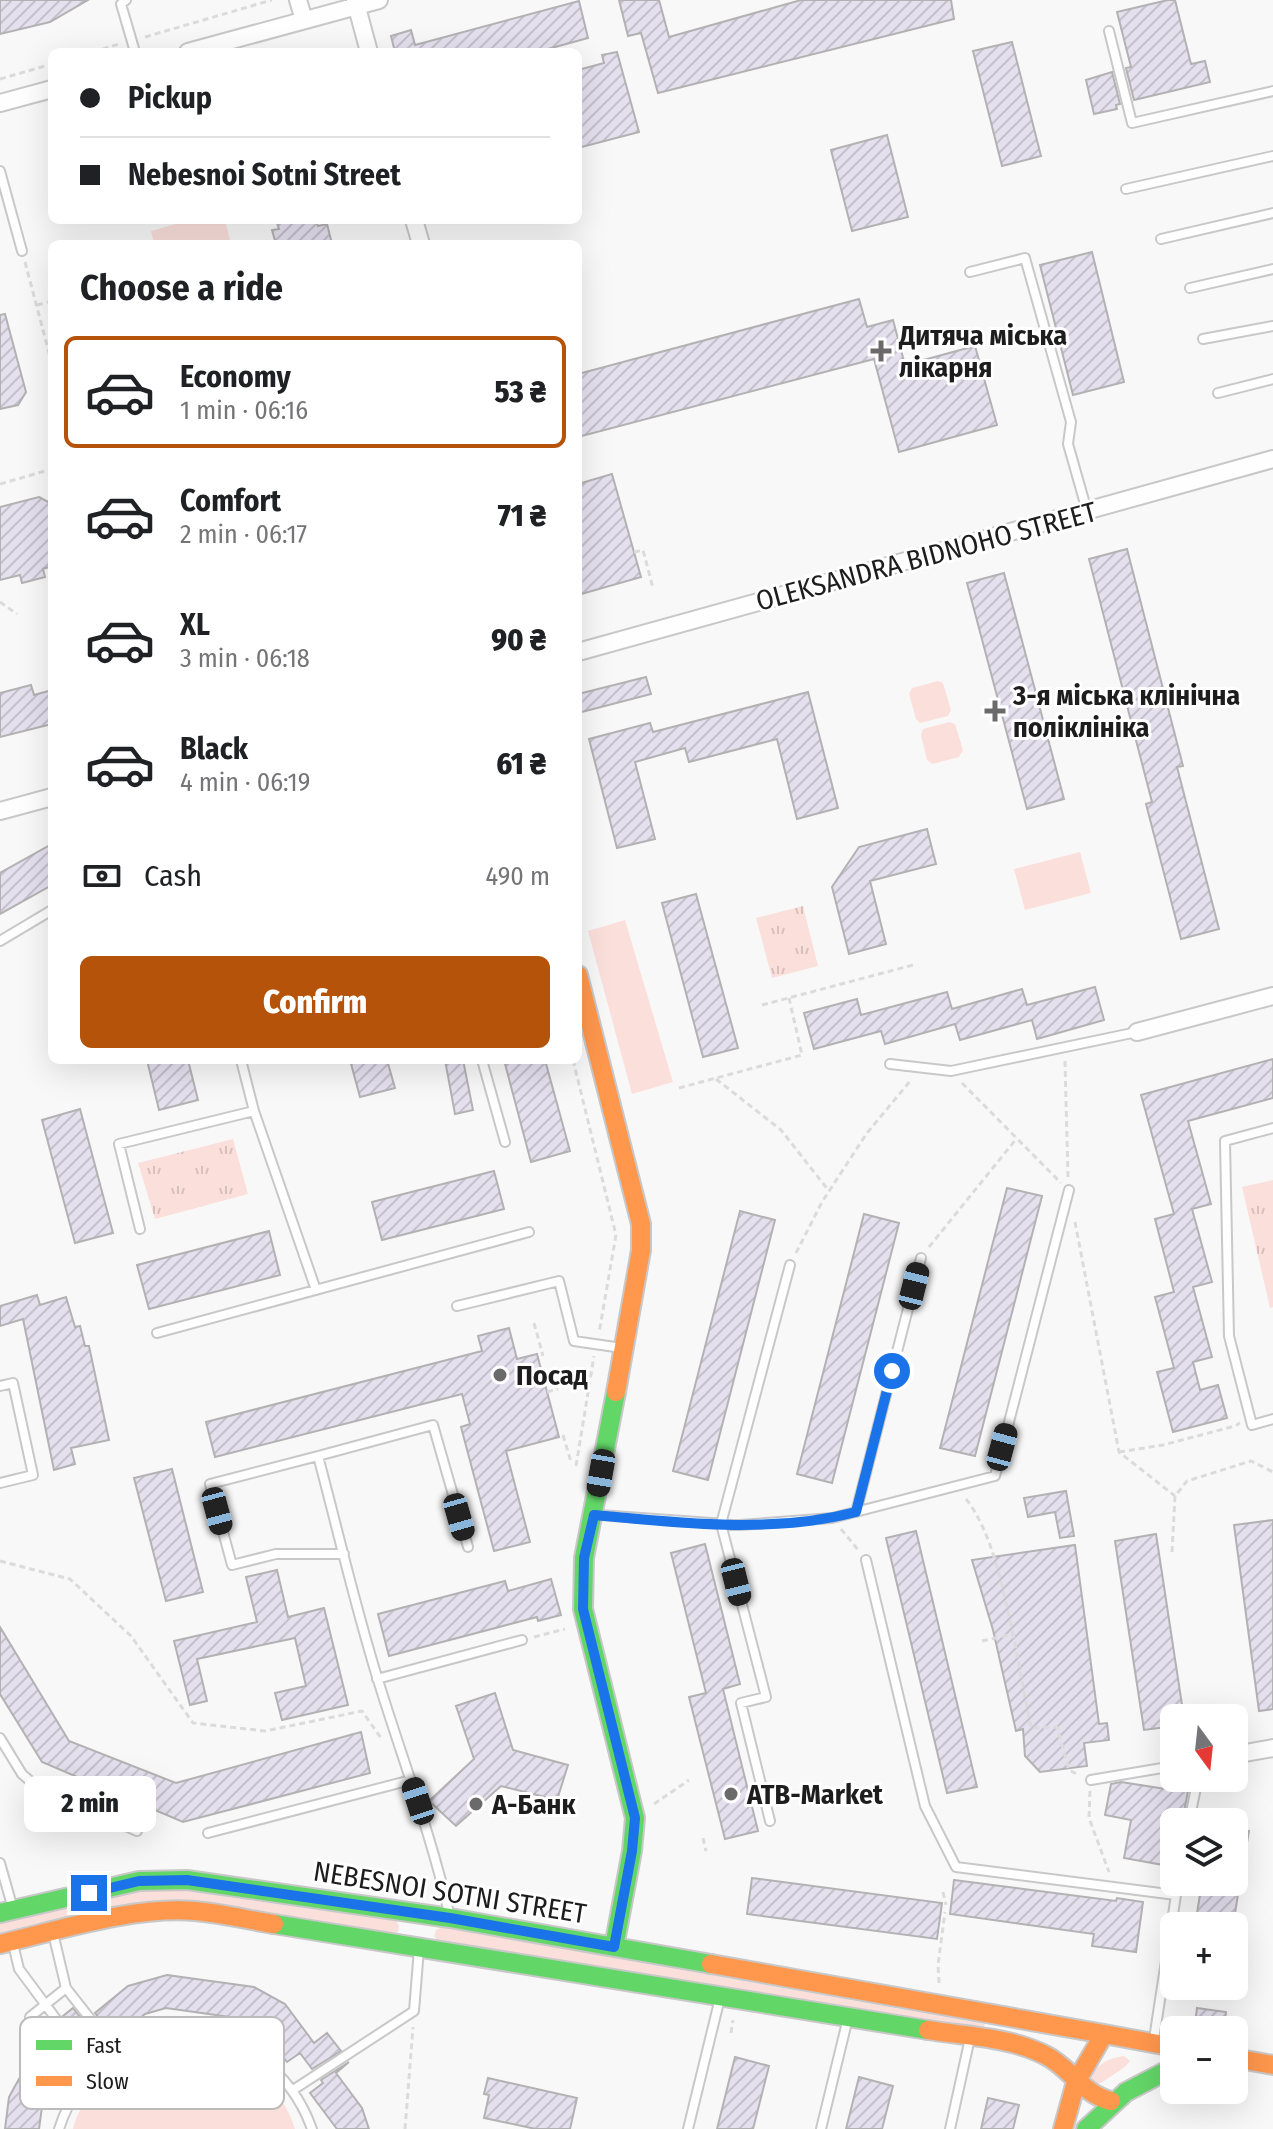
<!DOCTYPE html>
<html lang="en">
<head>
<meta charset="utf-8">
<style>
  body { margin:0; font-family:"Fira Sans Condensed",sans-serif; background:#f2f2f2; color:#202124; height:100vh; display:flex; flex-direction:column; font-size:30px; white-space:nowrap }
  * { box-sizing:border-box; margin:0 }
  p { font-size:26px; color:#757577 }
  .icon { flex:none; width:44px; height:44px; fill:none; stroke:currentColor; stroke-width:2; stroke-linecap:round; stroke-linejoin:round }
  .map { position:relative; flex:1; overflow:hidden }
  .drawer { position:absolute; left:48px; top:240px; width:534px; height:824px; display:flex; flex-direction:column; background:#fff; border-radius:12px; box-shadow:0 8px 32px #0002 }
  .drawer>* { flex:none }
  .guide { position:absolute; left:48px; top:48px; width:534px; height:176px; border-radius:12px; box-shadow:0 8px 32px #0002; display:grid; align-content:center; height:176px; padding:0 32px; background:#fff }
  .needle { width:52px; rotate:165deg }
  .buttons { position:absolute; left:1160px; top:1704px; display:grid; gap:16px }
  .buttons a { display:grid; place-items:center; width:88px; height:88px; border-radius:12px; background:#fff; box-shadow:0 8px 32px #0002; font-size:40px }
  .end { position:absolute; width:36px; height:36px; margin:-18px; border:10px solid #1a73e8; background:#fff; box-shadow:0 0 0 4px #fff }
  .from { border-radius:50% }
  .bubble { position:absolute; height:56px; border-radius:12px; background:#fff; box-shadow:0 8px 32px #0002; font-size:26px; font-weight:800; line-height:56px; text-align:center }
  .car { position:absolute; width:24px; height:48px; margin:-24px -12px; border-radius:10px; box-shadow:0 0 6px 2px #0007; background:linear-gradient(#222 24%,#8ab4d8 0 40%,#222 0 76%,#8ab4d8 0 86%,#222 0) }
  .guide b { display:flex; align-items:center; gap:28px; height:76px; font-size:30px }
  .guide b+b { border-top:2px solid #e0e0e0 }
  .guide i { width:20px; height:20px; background:#202124 }
  ul { padding:0; list-style:none }
  li { display:flex; align-items:center; gap:24px; height:112px; margin:0 16px 12px; padding:0 16px; border:4px solid transparent; border-radius:12px }
  li div { flex:1 }
  li b { display:block; font-size:30px }
  li em { font-style:normal; font-weight:800 }
  li.on { border-color:#b45309 }
  li>.icon { width:72px; height:72px; stroke-width:1.5 }
  h2 { padding:0 32px; font-size:36px; line-height:96px }
  .pay { display:flex; align-items:center; gap:20px; height:88px; padding:0 32px; font-size:30px }
  .pay p { margin-inline-start:auto }
  .primary-button { display:flex; gap:16px; margin-top:auto; padding:16px 32px }
  .primary-button a { flex:1; height:92px; border-radius:12px; background:#b45309; color:#fff; font-size:32px; font-weight:800; line-height:92px; text-align:center }
  .map>svg:first-child { display:block }
  .grass { fill:#fbdfdb }
  .park { fill:url(#park-tufts) }
  .building { fill:url(#building-hatch); stroke:#b2b2b3; stroke-width:2 }
  .lines { fill:none; stroke-linecap:round; stroke-linejoin:round }
  .lane-casing { stroke:#c9c8c9; stroke-width:12 }
  .street-casing { stroke:#c9c8c9; stroke-width:20 }
  .fast-casing { stroke:#c9c8c9; stroke-width:22 }
  .slow-casing { stroke:#c9c8c9; stroke-width:22 }
  .path { stroke:#dcdbdc; stroke-width:3; stroke-dasharray:6 4; stroke-linecap:butt }
  .lane { stroke:#fefefe; stroke-width:8 }
  .street { stroke:#fefefe; stroke-width:16 }
  .fast { stroke:#63d668; stroke-width:18 }
  .slow { stroke:#ff974d; stroke-width:18 }
  .route { stroke:#1a73e8; stroke-width:10 }
  .poi-dot { fill:#6b6a6b; stroke:#fff; stroke-width:3 }
  .labels { text-anchor:middle; stroke-width:6; stroke-linejoin:round; paint-order:stroke }
  .poi-label { font-size:28px; font-weight:bold; fill:#1e1d1e; stroke:#fff; text-anchor:start }
  .street-label { font-size:28px; fill:#1e1d1e; stroke:#fff }
  .key { fill:#fff; stroke:#bcbbbc; stroke-width:2 }
  .key-label { font-size:22px; fill:#1e1d1e }
</style>
</head>
<body>
<div class="map">
<svg width="1273" height="2129" viewBox="0 0 1273 2129">
  <defs>
    <pattern id="park-tufts" width="24" height="20" patternUnits="userSpaceOnUse" patternTransform="scale(2)"><rect width="24" height="20" fill="#fbdfdb"/><path d="M3 7l-1-3M5 7V3M7 7l1-3M15 17l-1-3M17 17v-4M19 17l1-3" fill="none" stroke="#d7bfbc"/></pattern>
    <pattern id="building-hatch" width="6" height="6" patternUnits="userSpaceOnUse" patternTransform="scale(2)"><rect width="6" height="6" fill="#e5e0ee"/><path d="M-1 1l2-2M0 6l6-6M5 7l2-2" fill="none" stroke="#c4c0cc"/></pattern>
  </defs>
  <rect width="100%" height="100%" fill="#f9f8f9"/>
  <path class="grass" d="M190,220H225L231,244H154L151,231Z
    M938,681L943,683L951,710L948,716L920,723L916,719L909,694L912,688Z
    M949,722L955,724L963,750L959,757L932,764L927,760L921,735L923,729Z
    M1080,852L1091,893L1025,910L1014,869Z
    M625,920L673,1082L632,1094L588,931Z
    M166,1888L396,1921L399,1926L398,1932L393,1934L203,1904L0,1938V1922L115,1895Z
    M442,1927L985,2024L983,2030L439,1942L434,1936L436,1930Z
    M201,2049C213,2053 227,2055 239,2061C264,2074 287,2101 295,2129H73C81,2092 127,2055 164,2050C176,2048 189,2049 201,2049Z
    M1124,2056L1130,2061L1125,2067L1101,2083H1096L1091,2080C1095,2064 1109,2058 1124,2056Z"/>
  <path class="park" d="M803,906L818,966L772,978L756,918Z
    M233,1139L248,1194L155,1219L138,1163Z
    M1273,1180V1307L1270,1308L1242,1187Z"/>
  <path class="building" d="M0,0H88L50,22L0,34Z
    M619,0H659L669,37L801,0H951L954,19L658,93L641,33L628,36Z
    M1168,0H1175L1191,64L1205,61L1210,82L1134,100L1126,68L1131,67L1117,12Z
    M579,1L588,38L537,52H395L391,36L411,30L415,45Z
    M1012,42L1041,156L1002,166L973,51Z
    M617,52L639,132L578,148V70L604,63L602,55Z
    M1112,72L1120,104L1116,105L1117,109L1094,114L1086,80Z
    M887,135L908,217L852,231L831,150Z
    M276,220H316L318,226L327,224L332,244H276L272,230L279,229Z
    M1092,252L1124,382L1073,395L1040,265Z
    M859,299L867,327L893,320L905,365L975,346L997,425L899,452L874,359L578,437V374Z
    M5,314L26,392L18,405L0,409V315Z
    M612,474L641,577L578,595V484Z
    M39,497L52,504V566L43,569L45,577L22,583L20,575L0,580V507Z
    M1127,549L1183,766L1177,767L1219,929L1181,939L1146,804L1152,802L1089,559Z
    M1004,573L1064,799L1027,809L967,583Z
    M646,677L651,694L578,713V694Z
    M31,685L34,695L52,690V724L0,737V693Z
    M808,692L838,808L797,819L777,739L689,762L685,748L635,762L655,839L617,848L589,739L650,723L653,732Z
    M927,829L936,864L870,881L886,944L849,954L832,887L859,847Z
    M52,844V885L0,914V873Z
    M696,894L738,1048L703,1057L662,903Z
    M1095,987L1104,1020L1037,1039L1032,1020L960,1040L955,1024L885,1044L881,1031L814,1049L804,1013L857,999L861,1015L947,992L952,1009L1022,989L1027,1005Z
    M1273,1059V1098L1188,1121L1211,1204L1192,1209L1212,1282L1193,1287L1212,1357L1193,1362L1200,1390L1218,1385L1227,1418L1173,1432L1157,1372L1174,1368L1155,1297L1174,1292L1155,1219L1174,1214L1141,1095Z
    M147,1060H188L198,1100L159,1110Z
    M350,1060H387L395,1088L360,1097Z
    M445,1060H463L473,1110L455,1114Z
    M504,1060H545L570,1151L531,1162Z
    M80,1109L113,1233L75,1243L42,1120Z
    M494,1171L504,1209L382,1240L372,1202Z
    M1007,1188L1042,1196L975,1456L940,1448Z
    M740,1211L775,1220L708,1480L673,1471Z
    M864,1214L899,1223L832,1483L797,1474Z
    M269,1231L280,1275L149,1309L137,1265Z
    M37,1295L40,1305L66,1297L75,1327L80,1326L85,1346H89L109,1440L71,1448L75,1464L54,1470L23,1319L0,1326V1306Z
    M509,1328L517,1359L537,1354L559,1437L506,1451L530,1542L494,1551L461,1427L470,1424L462,1394L215,1457L206,1422L482,1351L478,1336Z
    M172,1469L203,1592L166,1601L134,1478Z
    M1066,1491L1074,1536L1060,1538L1055,1512L1028,1517L1024,1498Z
    M1273,1520V1709L1259,1711L1234,1525Z
    M916,1531L977,1787L947,1793L886,1538Z
    M1156,1534L1184,1718H1174V1726L1144,1730L1115,1541Z
    M705,1544L740,1684L723,1689L758,1831L725,1839L689,1697L706,1693L671,1553Z
    M1075,1545L1099,1724L1107,1723L1109,1740L1084,1743L1087,1766L1040,1772L1025,1756L1023,1729L1016,1731L993,1630L972,1560Z
    M277,1570L288,1617L324,1608L348,1705L282,1720L275,1693L306,1686L295,1638L197,1659L207,1701L190,1705L174,1641L257,1622L246,1577Z
    M551,1579L561,1615L538,1621L537,1617L389,1656L378,1614L505,1581L508,1591Z
    M0,1627L69,1741L176,1783L361,1732L370,1773L183,1822L42,1762L0,1694Z
    M495,1693L513,1750L568,1765L557,1800L501,1786L456,1826L429,1801L474,1759L456,1706Z
    M1121,1782L1166,1789L1167,1782L1189,1786L1182,1822H1174V1867L1124,1858L1131,1820L1105,1815L1111,1784Z
    M1234,1828L1249,1831L1242,1872H1234Z
    M752,1878L942,1903L937,1939L747,1914Z
    M954,1880L1116,1901L1117,1898L1143,1902L1136,1952L1092,1946L1094,1934L950,1914Z
    M1202,1882H1240L1233,1926H1195Z
    M167,1975L254,1987L285,2004L314,2043L327,2033L341,2051L312,2069L300,2053L287,2062L263,2030L244,2019L166,2008L145,2014L115,2039L95,2013L128,1986Z
    M73,2008L94,2035L83,2044L63,2016Z
    M1197,2008L1226,2012L1224,2028L1195,2024Z
    M62,2039L81,2065L51,2089L42,2107L39,2129H5L9,2097L25,2068Z
    M735,2057L769,2066L753,2129H717Z
    M349,2062L336,2073L362,2108L369,2129H337L310,2093L323,2083L321,2080Z
    M859,2077L893,2086L882,2129H846Z
    M488,2078L577,2098L570,2129H536L484,2118L489,2095L484,2094Z
    M988,2098L1019,2105L1013,2129H981Z"/>
  <g class="lines">
    <defs>
      <path id="lane" d="M126,0L121,4L135,52
        M1109,31L1132,123L1273,91
        M0,171L22,251
        M1126,189L1273,156
        M1161,239L1273,213
        M970,272L1025,258L1071,422L1068,444L1087,511
        M1190,288L1273,269
        M1203,339L1273,326
        M1218,393L1273,379
        M0,941L52,910
        M241,1060L254,1111L316,1290
        M482,1060L505,1142
        M890,1064L951,1071L1137,1032
        M1273,1128L1225,1141L1229,1336L1252,1425L1273,1419
        M140,1229L119,1144L254,1111
        M457,1306L559,1281L574,1341L622,1348
        M157,1333L529,1232
        M0,1386L13,1383L33,1475L0,1483
        M318,1456L433,1425L468,1547
        M856,1512L921,1258
        M599,1515L740,1525L832,1518L995,1476L1069,1190
        M344,1554H276L232,1565L210,1484L318,1456C338,1531 355,1606 378,1680C402,1758 431,1834 449,1913
        M866,1560L925,1806L956,1867L1176,1895
        M377,1679L522,1640
        M0,1738L22,1774L37,1787L137,1831
        M1091,1780L1174,1766
        M770,1821L741,1703L766,1697L721,1524L790,1265
        M1189,1822L1198,1778
        M208,1833L411,1780
        M0,1863L13,1909
        M53,1933L66,1988L117,2053
        M13,1944L19,1969L94,2070
        M30,2017L66,1988
        M1154,2039L1178,1882
        M293,2090L414,2011L419,1949
        M59,2129C100,2001 267,2004 312,2129
        M688,2129L720,1998
        M821,2129L848,2018
        M950,2129L970,2038"/>
      <path id="street" d="M298,0L304,20
        M355,0L369,52
        M188,52L379,0
        M0,103L52,89
        M414,220L421,244
        M578,652L1273,459
        M0,811L52,797
        M1137,1032L1273,996
        M1234,1755L1273,1748"/>
      <path id="fast" d="M0,1913L139,1881L187,1880L450,1918L711,1964
        M274,1924L928,2030
        M614,1947L632,1851L635,1818L583,1609L584,1558L616,1392
        M1086,2129L1126,2092L1174,2067"/>
      <path id="slow" d="M578,975L641,1224V1250L616,1392
        M0,1944C60,1930 133,1906 195,1911C221,1913 248,1920 274,1924
        M711,1964L1104,2034
        M928,2030C965,2036 1010,2037 1045,2055C1070,2067 1082,2094 1111,2101
        M1234,2058L1273,2065
        M1063,2129L1076,2082L1104,2034L1174,2047"/>
    </defs>
    <use href="#lane" class="lane-casing"/>
    <use href="#street" class="street-casing"/>
    <use href="#fast" class="fast-casing"/>
    <use href="#slow" class="slow-casing"/>
    <path class="path" d="M145,37L272,0
      M93,52L119,44
      M0,79L52,64
      M25,262L52,364
      M37,305L52,301
      M0,484L52,469
      M634,552L643,550L653,588
      M0,602L17,614
      M762,1005L913,965
      M573,1060L616,1235L599,1333
      M1065,1061L1068,1177
      M716,1079L781,1130L829,1191
      M962,1083L1061,1183
      M679,1088L802,1055L789,998
      M1075,1222L1119,1452L1175,1496
      M929,1247L1017,1138
      M796,1253L822,1202L867,1133L911,1080
      M534,1323L543,1356
      M547,1392L558,1389
      M563,1435L571,1462
      M1119,1452L1163,1445L1235,1426L1240,1423
      M576,1466L594,1356
      M966,1499C993,1533 1003,1591 1013,1634
      M841,1529L859,1551
      M1172,1552L1175,1496L1187,1481L1251,1461L1273,1472
      M0,1561L70,1579L131,1636L193,1723L265,1731L362,1711L381,1738
      M534,1637L565,1629
      M982,1641L1013,1634L1031,1728L1057,1727L1069,1770L1079,1775
      M1090,1791L1089,1818L1109,1872
      M654,1804L689,1780
      M703,1838L706,1851
      M943,1892L946,1905
      M939,1983L938,1965L945,1912
      M731,2033L733,2020
      M405,2129L413,2027"/>
    <use href="#lane" class="lane"/>
    <use href="#street" class="street"/>
    <use href="#fast" class="fast"/>
    <use href="#slow" class="slow"/>
  </g>
  <g class="lines">
    <path class="route" d="M89,1893L139,1881L187,1880L450,1918L614,1947L632,1851L635,1818L583,1609L584,1558L594,1515C679,1523 772,1534 856,1512L892,1371"/>
  </g>
  <g class="poi-dot">
    <path d="M877 339h8v8h8v8h-8v8h-8v-8h-8v-8h8z"/>
    <path d="M991 699h8v8h8v8h-8v8h-8v-8h-8v-8h8z"/>
    <circle cx="500" cy="1375" r="8"/>
    <circle cx="731" cy="1794" r="8"/>
    <circle cx="476" cy="1804" r="8"/>
  </g>
  <g class="labels">
    <g class="poi-label">
      <text x="899" y="345">Дитяча міська<tspan x="899" dy="32">лікарня</tspan></text>
      <text x="1013" y="705">3-я міська клінічна<tspan x="1013" dy="32">поліклініка</tspan></text>
      <text x="516" y="1385">Посад</text>
      <text x="747" y="1804">ATB-Market</text>
      <text x="492" y="1814">А-Банк</text>
    </g>
    <g class="street-label">
      <text transform="translate(926 556) rotate(-15)" y="10">OLEKSANDRA BIDNOHO STREET</text>
      <text transform="translate(450 1892) rotate(9)" y="10">NEBESNOI SOTNI STREET</text>
    </g>
  </g>
  <rect x="20" y="2017" width="264" height="92" rx="12" class="key"/>
  <rect x="36" y="2040" width="36" height="10" fill="#63d668"/>
  <rect x="36" y="2076" width="36" height="10" fill="#ff974d"/>
  <g class="key-label">
    <text x="86" y="2053">Fast</text>
    <text x="86" y="2089">Slow</text>
  </g>
</svg>
<div class="buttons">
<a><svg class="needle" viewBox="-14 -14 28 28"><path d="M0-13l5 13h-10z" fill="#e53935"/><path d="M0 13l5-13h-10z" fill="#757577"/></svg></a>
<a><svg class="icon" aria-label="layers" viewBox="0 0 24 24"><path d="M12 4l9 5-9 5-9-5zM3 14l9 5 9-5"/></svg></a>
<a>+</a>
<a>−</a>
</div>
<i class="end from" style="left:892px;top:1371px"></i>
<i class="end" style="left:89px;top:1893px"></i>
<div class="bubble" style="left:24px;top:1776px;width:132px">2 min</div>
<i class="car" style="left:914px;top:1286px;rotate:14deg"></i>
<i class="car" style="left:1002px;top:1447px;rotate:15deg"></i>
<i class="car" style="left:601px;top:1473px;rotate:190deg"></i>
<i class="car" style="left:217px;top:1511px;rotate:165deg"></i>
<i class="car" style="left:459px;top:1517px;rotate:164deg"></i>
<i class="car" style="left:736px;top:1582px;rotate:166deg"></i>
<i class="car" style="left:418px;top:1801px;rotate:342deg"></i>
<div class="guide">
<b><i class="from"></i>Pickup</b>
<b><i></i>Nebesnoi Sotni Street</b>
</div>
<section class="drawer">
<h2>Choose a ride</h2>
<ul>
<li class="on"><svg class="icon" aria-label="car" viewBox="0 0 24 24"><path d="M5 17H2v-5l4-1 3-4h7l3 4 3 1v5h-3M9 17h6M6 11h13"/><circle cx="7" cy="17" r="2"/><circle cx="17" cy="17" r="2"/></svg><div><b>Economy</b><p>1 min · 06:16</p></div><em>53 ₴</em></li>
<li><svg class="icon" aria-label="car" viewBox="0 0 24 24"><path d="M5 17H2v-5l4-1 3-4h7l3 4 3 1v5h-3M9 17h6M6 11h13"/><circle cx="7" cy="17" r="2"/><circle cx="17" cy="17" r="2"/></svg><div><b>Comfort</b><p>2 min · 06:17</p></div><em>71 ₴</em></li>
<li><svg class="icon" aria-label="car" viewBox="0 0 24 24"><path d="M5 17H2v-5l4-1 3-4h7l3 4 3 1v5h-3M9 17h6M6 11h13"/><circle cx="7" cy="17" r="2"/><circle cx="17" cy="17" r="2"/></svg><div><b>XL</b><p>3 min · 06:18</p></div><em>90 ₴</em></li>
<li><svg class="icon" aria-label="car" viewBox="0 0 24 24"><path d="M5 17H2v-5l4-1 3-4h7l3 4 3 1v5h-3M9 17h6M6 11h13"/><circle cx="7" cy="17" r="2"/><circle cx="17" cy="17" r="2"/></svg><div><b>Black</b><p>4 min · 06:19</p></div><em>61 ₴</em></li>
</ul>
<div class="pay"><svg class="icon" aria-label="cash" viewBox="0 0 24 24"><path d="M3 7h18v10H3z"/><circle cx="12" cy="12" r="2"/></svg>Cash<p>490 m</p></div>
<div class="primary-button"><a>Confirm</a></div>
</section>
</div>
</body>
</html>
